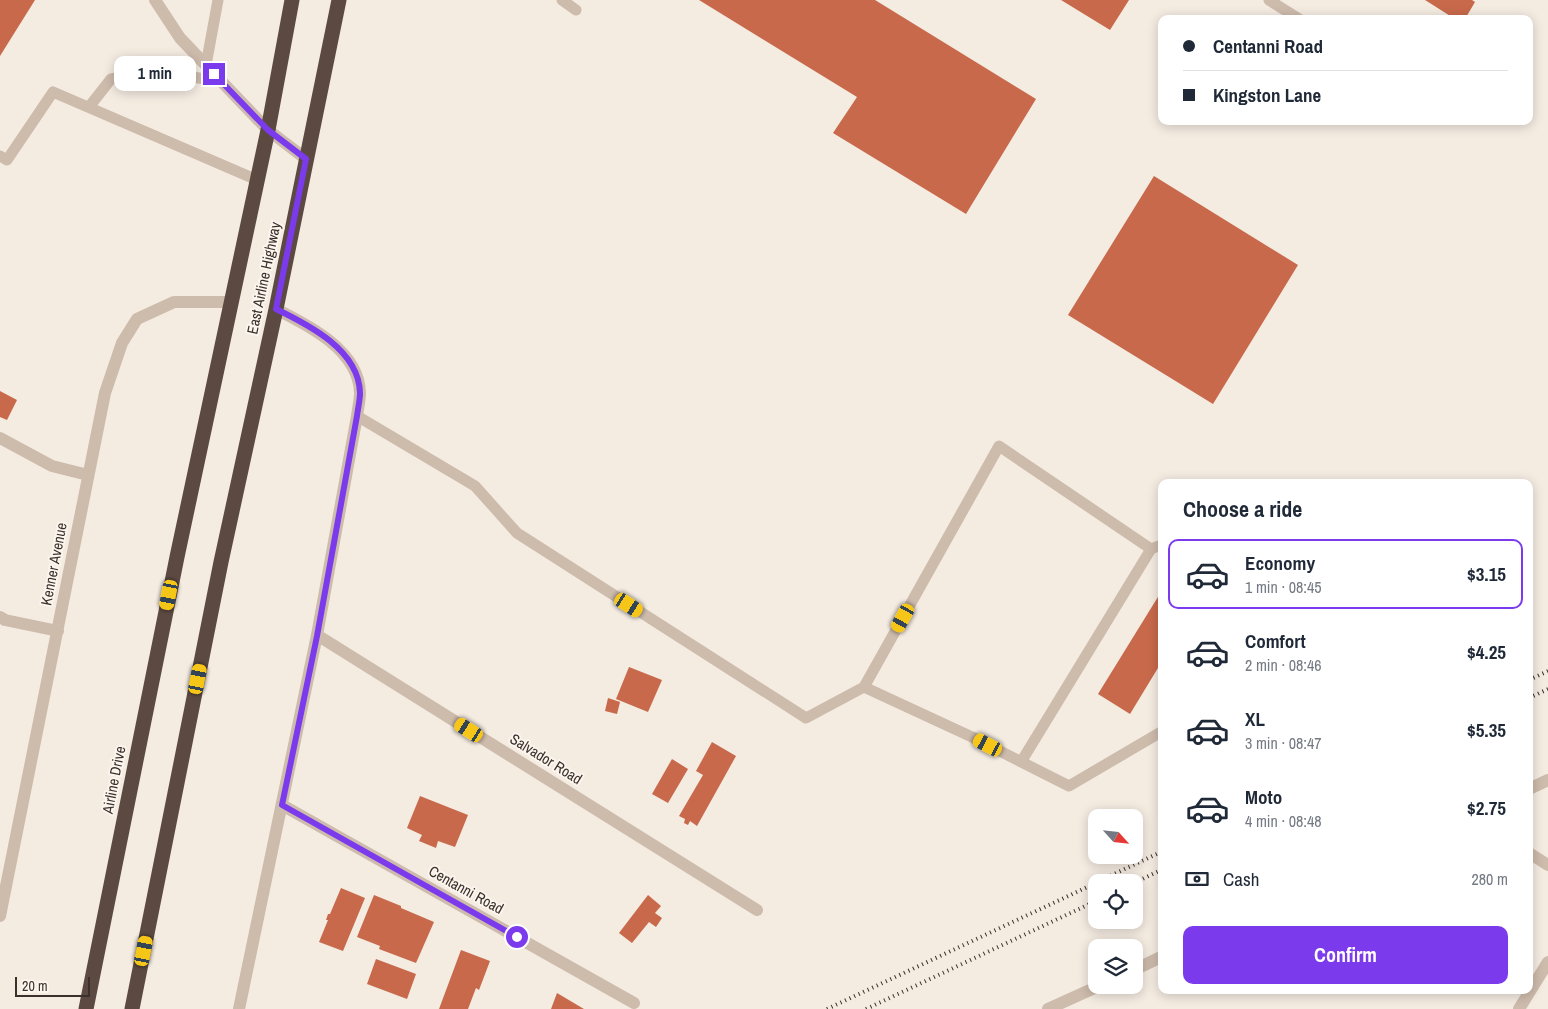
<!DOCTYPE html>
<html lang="en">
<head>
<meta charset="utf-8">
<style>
  body { margin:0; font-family:"Archivo Narrow",sans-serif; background:#f2f2f3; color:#1f2937; height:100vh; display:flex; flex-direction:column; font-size:19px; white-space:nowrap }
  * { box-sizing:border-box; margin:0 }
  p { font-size:16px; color:#747a83 }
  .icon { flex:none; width:28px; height:28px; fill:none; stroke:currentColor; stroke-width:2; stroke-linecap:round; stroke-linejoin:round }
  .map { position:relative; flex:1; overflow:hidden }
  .panel { position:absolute; left:1158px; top:479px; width:375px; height:515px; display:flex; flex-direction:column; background:#fff; border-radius:10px; box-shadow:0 2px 12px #0003 }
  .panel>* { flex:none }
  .guide { position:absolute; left:1158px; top:15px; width:375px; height:110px; border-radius:10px; box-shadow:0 2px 12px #0003; display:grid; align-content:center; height:110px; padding:0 25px; background:#fff }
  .needle { width:32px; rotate:117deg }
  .controls { position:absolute; left:1088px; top:809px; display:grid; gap:10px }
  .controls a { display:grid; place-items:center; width:55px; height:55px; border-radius:10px; background:#fff; box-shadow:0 2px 12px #0003; font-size:25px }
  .scale { position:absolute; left:15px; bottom:12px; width:75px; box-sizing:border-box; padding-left:5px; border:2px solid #3b302b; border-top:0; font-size:14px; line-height:18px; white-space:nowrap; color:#3b302b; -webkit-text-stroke:4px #fbf5ee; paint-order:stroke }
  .end { position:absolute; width:22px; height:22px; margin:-11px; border:6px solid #7c3aed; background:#fff; box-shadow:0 0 0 2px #fff }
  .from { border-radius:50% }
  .bubble { position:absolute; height:35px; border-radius:10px; background:#fff; box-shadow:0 2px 12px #0003; font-size:16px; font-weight:800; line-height:35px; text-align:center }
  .car { position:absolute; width:15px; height:30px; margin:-15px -8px; border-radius:6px; box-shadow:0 0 4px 1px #0007; background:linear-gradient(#f5c518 24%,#345 0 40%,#f5c518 0 76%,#345 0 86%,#f5c518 0) }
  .guide b { display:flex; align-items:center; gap:18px; height:48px; font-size:19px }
  .guide b+b { border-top:1px solid #e0e1e3 }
  .guide i { width:12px; height:12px; background:#1f2937 }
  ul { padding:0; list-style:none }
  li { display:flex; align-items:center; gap:15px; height:70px; margin:0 10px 8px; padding:0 15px; border:2px solid transparent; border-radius:10px }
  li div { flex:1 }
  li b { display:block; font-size:19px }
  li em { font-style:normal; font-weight:800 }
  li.active { border-color:#7c3aed }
  li>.icon { width:45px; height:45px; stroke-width:1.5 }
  h2 { padding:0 25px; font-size:22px; line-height:60px }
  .pay { display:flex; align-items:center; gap:12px; height:55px; padding:0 25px; font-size:19px }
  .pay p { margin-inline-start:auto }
  .button { display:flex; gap:10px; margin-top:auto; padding:10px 25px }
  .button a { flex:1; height:58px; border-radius:10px; background:#7c3aed; color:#fff; font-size:20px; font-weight:800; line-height:58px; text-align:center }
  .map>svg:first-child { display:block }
  .building { fill:#c8694b }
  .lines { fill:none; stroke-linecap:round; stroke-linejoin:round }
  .lane { stroke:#cdbbac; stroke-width:11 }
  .street { stroke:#cdbbac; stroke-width:12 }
  .highway { stroke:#5c4a42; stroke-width:15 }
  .rail { stroke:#3b302b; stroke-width:4; stroke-dasharray:1 4; stroke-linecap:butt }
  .route { stroke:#7c3aed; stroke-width:6 }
  .labels { text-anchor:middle; stroke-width:4; stroke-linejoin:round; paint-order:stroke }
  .street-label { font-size:15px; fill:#3b302b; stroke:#fbf5ee }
</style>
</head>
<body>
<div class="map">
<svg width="1548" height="1009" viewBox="0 0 1548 1009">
  <rect width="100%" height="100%" fill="#f4ebe1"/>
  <path class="building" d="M0,0H35L0,56Z
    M699,0H875L1036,99L966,214L833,133L857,97Z
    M1061,0H1129L1110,30Z
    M1425,0H1472L1475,2L1465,19H1455Z
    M1154,176L1298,265L1213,404L1068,315Z
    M0,391L17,400L7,420L0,417Z
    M1161,592V663L1130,714L1098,694Z
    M629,667L662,680L648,712L616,699Z
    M608,698L620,702L617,714L605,711Z
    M712,742L736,756L697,826L690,821L688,825L684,823L685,819L679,816L703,775L696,771Z
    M672,759L688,769L668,803L652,794Z
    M420,796L468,815L455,847L438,841L436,848L419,841L422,835L407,828Z
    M341,888L365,898L343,951L319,942L328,920H326L328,914H330Z
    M374,895L401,906V908L434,922L416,963L379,949L380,946L357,937Z
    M648,895L661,906L655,913L662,918L656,927L649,922L632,943L619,933Z
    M461,950L490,961L479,990L476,988L468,1009H439Z
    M376,959L416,974L407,999L367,984Z
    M557,993L584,1009H551Z"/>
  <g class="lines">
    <path class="lane" d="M562,0L576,10
      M1269,0L1299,19
      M206,65L218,0
      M89,107L111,79L143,73L193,77L222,82
      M0,156L7,160L53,92L257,180
      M357,416L475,486L517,533L806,718L864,687L999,446L1151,549L1161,545
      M864,687L972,737L1069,786L1161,732
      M1021,762L1151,549"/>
    <path class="street" d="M155,0L180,38L222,82L268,130L306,159
      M0,438L52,466L88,475
      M0,617L5,620L58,631
      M317,635L757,910
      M1529,789L1548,780
      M282,805L634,1003
      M1529,853L1548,865
      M0,916L105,393L122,343L137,319L174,302H232
      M1134,970L1161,957
      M239,1009L317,635L357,416C358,408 360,400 360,393C359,350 308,325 276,309
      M1048,1009L1101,985
      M1519,1009L1548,962"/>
    <path class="highway" d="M86,1009L177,557L268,130L292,0
      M132,1009L221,562L276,309L339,0"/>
    <path class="rail" d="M1529,680L1548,671
      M1529,698L1548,689
      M1097,882L1161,852
      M1134,883L1161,870
      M827,1009L1096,883
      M866,1009L1096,901"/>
  </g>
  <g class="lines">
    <path class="route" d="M214,74L268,130L306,159L276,309C309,325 359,350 360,393C360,400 358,408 357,416L317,636L282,805L517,937"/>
  </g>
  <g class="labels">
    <g class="street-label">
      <text transform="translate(264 278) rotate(-78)" y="5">East Airline Highway</text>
      <text transform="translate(54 564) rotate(-79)" y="5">Kenner Avenue</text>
      <text transform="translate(546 759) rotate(32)" y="5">Salvador Road</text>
      <text transform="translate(114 780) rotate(-79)" y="5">Airline Drive</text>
      <text transform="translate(466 890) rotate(29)" y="5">Centanni Road</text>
    </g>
  </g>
</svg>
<div class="controls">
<a><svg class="needle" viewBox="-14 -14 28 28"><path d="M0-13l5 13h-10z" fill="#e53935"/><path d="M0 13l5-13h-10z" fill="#747a83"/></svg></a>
<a><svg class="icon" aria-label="locate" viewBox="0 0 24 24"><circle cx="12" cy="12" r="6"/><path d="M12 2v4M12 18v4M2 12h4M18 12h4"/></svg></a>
<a><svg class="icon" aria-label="layers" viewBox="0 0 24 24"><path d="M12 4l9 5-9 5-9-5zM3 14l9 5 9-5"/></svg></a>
</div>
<div class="scale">20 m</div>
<i class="end from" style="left:517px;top:937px"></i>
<i class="end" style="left:214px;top:74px"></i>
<div class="bubble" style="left:114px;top:56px;width:82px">1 min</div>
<i class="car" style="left:169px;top:595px;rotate:191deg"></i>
<i class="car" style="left:629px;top:605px;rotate:123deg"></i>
<i class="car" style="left:903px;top:618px;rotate:209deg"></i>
<i class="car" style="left:198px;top:679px;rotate:11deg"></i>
<i class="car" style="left:469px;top:730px;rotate:302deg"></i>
<i class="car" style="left:988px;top:745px;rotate:297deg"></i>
<i class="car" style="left:144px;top:951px;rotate:11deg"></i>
<div class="guide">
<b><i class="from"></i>Centanni Road</b>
<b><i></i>Kingston Lane</b>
</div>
<section class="panel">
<h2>Choose a ride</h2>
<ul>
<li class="active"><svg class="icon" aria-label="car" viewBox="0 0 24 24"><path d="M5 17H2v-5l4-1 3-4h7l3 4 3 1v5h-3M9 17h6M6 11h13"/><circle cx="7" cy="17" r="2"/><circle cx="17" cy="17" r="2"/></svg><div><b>Economy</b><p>1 min · 08:45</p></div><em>$3.15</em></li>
<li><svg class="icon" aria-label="car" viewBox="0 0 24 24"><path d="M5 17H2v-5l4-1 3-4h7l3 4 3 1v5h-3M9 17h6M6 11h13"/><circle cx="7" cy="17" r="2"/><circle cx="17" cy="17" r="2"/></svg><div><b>Comfort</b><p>2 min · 08:46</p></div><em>$4.25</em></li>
<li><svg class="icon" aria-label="car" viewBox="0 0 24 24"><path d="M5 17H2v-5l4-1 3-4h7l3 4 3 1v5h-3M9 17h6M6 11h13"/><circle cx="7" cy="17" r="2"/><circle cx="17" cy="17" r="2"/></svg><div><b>XL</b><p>3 min · 08:47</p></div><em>$5.35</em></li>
<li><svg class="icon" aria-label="car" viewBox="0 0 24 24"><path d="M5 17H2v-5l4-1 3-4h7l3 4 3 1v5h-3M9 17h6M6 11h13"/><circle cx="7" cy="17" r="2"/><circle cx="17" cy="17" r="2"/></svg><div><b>Moto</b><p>4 min · 08:48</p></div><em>$2.75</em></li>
</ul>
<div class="pay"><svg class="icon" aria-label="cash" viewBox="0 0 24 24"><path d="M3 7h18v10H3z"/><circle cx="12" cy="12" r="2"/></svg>Cash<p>280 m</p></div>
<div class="button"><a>Confirm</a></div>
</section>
</div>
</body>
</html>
